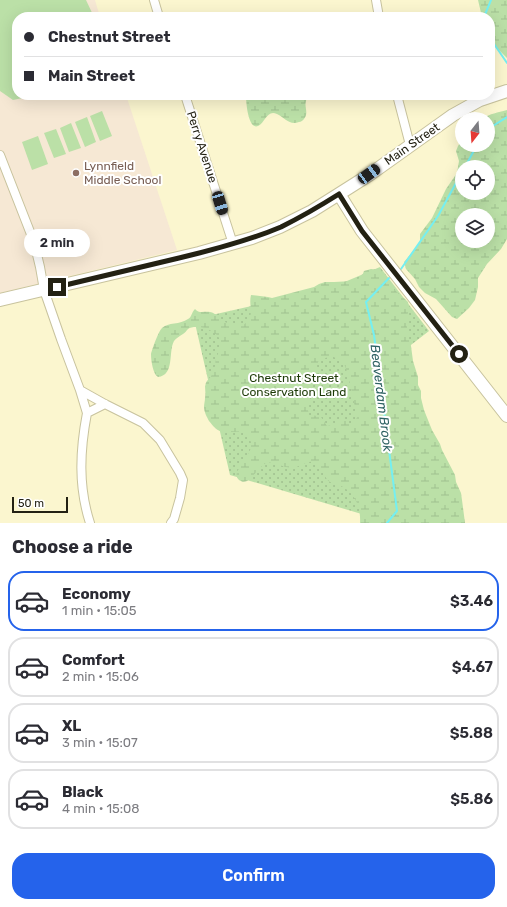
<!DOCTYPE html>
<html lang="en">
<head>
<meta charset="utf-8">
<style>
  body { margin:0; font-family:Rubik,sans-serif; background:#f7f7f7; color:#2b2b33; height:100vh; display:flex; flex-direction:column; font-size:15px; white-space:nowrap }
  * { box-sizing:border-box; margin:0 }
  p { font-size:13px; color:#7c7c81 }
  .icon { flex:none; width:22px; height:22px; fill:none; stroke:currentColor; stroke-width:2; stroke-linecap:round; stroke-linejoin:round }
  .map { position:relative; height:523px; overflow:hidden }
  .drawer { display:flex; flex-direction:column; background:#fff; flex:1 }
  .drawer>* { flex:none }
  .top-card { position:absolute; left:12px; top:12px; width:483px; height:88px; border-radius:16px; box-shadow:0 4px 16px #0002; display:grid; align-content:center; height:88px; padding:0 12px; background:#fff }
  .needle { width:26px; rotate:197deg }
  .fabs { position:absolute; left:455px; top:112px; display:grid; gap:8px }
  .fabs a { display:grid; place-items:center; width:40px; height:40px; border-radius:50%; background:#fff; box-shadow:0 4px 16px #0002; font-size:20px }
  .scale { position:absolute; left:12px; bottom:10px; width:56px; box-sizing:border-box; padding-left:4px; border:2px solid #232113; border-top:0; font-size:11px; line-height:14px; white-space:nowrap; color:#232113; -webkit-text-stroke:3px #fff; paint-order:stroke }
  .end { position:absolute; width:18px; height:18px; margin:-9px; border:5px solid #232113; background:#fff; box-shadow:0 0 0 2px #fff }
  .from { border-radius:50% }
  .bubble { position:absolute; height:28px; border-radius:14px; background:#fff; box-shadow:0 4px 16px #0002; font-size:13px; font-weight:600; line-height:28px; text-align:center }
  .car { position:absolute; width:12px; height:24px; margin:-12px -6px; border-radius:5px; box-shadow:0 0 3px 1px #0007; background:linear-gradient(#222 24%,#8ab4d8 0 40%,#222 0 76%,#8ab4d8 0 86%,#222 0) }
  .top-card b { display:flex; align-items:center; gap:14px; height:38px; font-size:15px }
  .top-card b+b { border-top:1px solid #e1e1e2 }
  .top-card i { width:10px; height:10px; background:#2b2b33 }
  ul { padding:0; list-style:none }
  li { display:flex; align-items:center; gap:12px; height:60px; margin:0 8px 6px; padding:0 4px; border:2px solid #e1e1e2; border-radius:16px }
  li div { flex:1 }
  li b { display:block; font-size:15px }
  li em { font-style:normal; font-weight:600 }
  li.active { border-color:#2563eb }
  li>.icon { width:36px; height:36px; stroke-width:1.5 }
  h2 { padding:0 12px; font-size:18px; line-height:48px }
  .action { display:flex; gap:8px; margin-top:auto; padding:8px 12px }
  .action a { flex:1; height:46px; border-radius:16px; background:#2563eb; color:#fff; font-size:16px; font-weight:600; line-height:46px; text-align:center }
  .map>svg:first-child { display:block }
  .education { fill:#f6e8d4 }
  .grass { fill:url(#grass-dots) }
  .wetland { fill:url(#wetland-marsh); fill-rule:evenodd }
  .garden { fill:#bbe0a7 }
  .lines { fill:none; stroke-linecap:round; stroke-linejoin:round }
  .stream { stroke:#75eff1; stroke-width:2 }
  .street-casing { stroke:#c8c39e; stroke-width:10 }
  .secondary-casing { stroke:#c8c39e; stroke-width:14 }
  .street { stroke:#fff; stroke-width:8 }
  .secondary { stroke:#fff; stroke-width:12 }
  .route { stroke:#232113; stroke-width:5 }
  .education-dot { fill:#8d6e63; stroke:#fff; stroke-width:1.5 }
  .labels { text-anchor:middle; stroke-width:4; stroke-linejoin:round; paint-order:stroke }
  .street-label { font-size:12px; fill:#232113; stroke:#fff }
  .education-label { font-size:12px; fill:#785e54; stroke:#fff; text-anchor:start }
  .park-label { font-size:12px; fill:#1d3a07; stroke:#fff }
  .water-label { font-size:13px; font-style:italic; fill:#2d6162; stroke:#fff }
</style>
</head>
<body>
<div class="map">
<svg width="507" height="523" viewBox="0 0 507 523">
  <defs>
    <pattern id="grass-dots" width="8" height="8" patternUnits="userSpaceOnUse"><rect width="8" height="8" fill="#bbe0a7"/><path d="M2 2h.1M6 6h.1" fill="none" stroke="#a0c08f" stroke-width="1.8" stroke-linecap="round"/></pattern>
    <pattern id="wetland-marsh" width="20" height="14" patternUnits="userSpaceOnUse"><rect width="20" height="14" fill="#bbe0a7"/><path d="M1 5h8M5 5V1M11 12h8M15 12V8" fill="none" stroke="#a0c08f"/></pattern>
  </defs>
  <rect width="100%" height="100%" fill="#fbf6cf"/>
  <path class="education" d="M0,0H95L100,17H17V95H126L177,250L0,293Z"/>
  <path class="grass" d="M380,267L429,331L376,372L392,523L230,475L194,319L328,289Z"/>
  <path class="wetland" d="M478,0H507V58L497,48L490,38V17H482Z
    M246,95H308C308,97 306,99 306,101C304,107 309,113 304,119C303,120 301,122 299,122C290,126 285,118 277,114C267,109 265,123 258,126C248,130 246,102 246,95Z
    M507,110V239L501,249L487,264L478,278V287L475,300L469,308L457,319L452,317L436,299L425,293L419,287L415,279L406,269L404,262L419,244L420,241V234L432,218L446,189L457,173L459,161L456,151L458,146L462,140V145H488V119H482C491,113 497,113 507,110ZM462,167H488V193H462ZM462,215H488V241H462Z
    M371,269L379,270L382,272L393,288L400,295L405,299L408,302L409,308L407,317V333L411,346L413,361L418,377V385L421,391V398L424,410L432,430L440,444L442,450L455,475L456,482L461,493L462,500L465,523H360C361,507 355,492 339,485C334,483 329,483 326,478C321,472 323,464 314,462C306,460 299,468 291,468C283,467 275,463 267,462C264,464 261,467 258,470C253,475 247,486 239,480C228,471 259,455 249,437C243,428 231,434 223,432C217,431 213,426 209,421C207,417 204,412 204,407C204,404 205,401 205,398C206,394 205,390 205,386C206,385 205,384 206,383C207,380 211,377 213,373C215,369 215,363 216,359C220,348 225,340 213,332C211,331 208,329 205,328C200,327 192,326 188,329C186,331 185,333 183,334C180,336 176,338 174,341C168,352 175,375 158,377C153,374 151,361 151,354C152,350 158,332 162,328C168,322 180,325 188,319C192,317 191,313 195,309C199,314 204,311 210,312C216,313 219,318 223,321C230,325 236,325 243,325C256,317 248,307 251,295L268,297L272,298L314,287L319,284L325,282H334L353,281L362,276L364,271ZM332,356C335,358 340,360 343,362C347,366 356,410 357,418L352,423L350,424C340,415 336,425 327,426L321,417L318,416L309,415L308,410L309,405L316,367L319,360Z"/>
  <path class="garden" d="M0,0H86L94,17H17V95H37L13,100L0,91Z
    M102,111L112,136L100,141L90,116Z
    M87,117L96,142L85,147L75,122Z
    M71,123L81,148L69,152L60,128Z
    M56,129L66,154L54,158L44,133Z
    M38,136L48,164L32,170L22,142Z"/>
  <g class="lines">
    <path class="stream" d="M484,17L491,0
      M490,38L507,63
      M488,129L507,117
      M465,167L477,145
      M401,269L438,216L462,172
      M387,523L397,511L374,335L366,302L389,278"/>
    <defs>
      <path id="street" d="M154,0L159,17
        M376,0L379,17
        M185,95L233,244
        M397,95L410,145
        M0,155L34,242L40,267L44,290L61,339L80,390L105,404L143,423L160,440L180,473L183,480L180,498L174,519L171,523
        M80,390L87,413
        M90,523C78,486 80,450 87,413L105,404"/>
      <path id="secondary" d="M339,194L362,231L507,416
        M0,300L199,253L252,238L280,227L312,211L339,194L369,175L453,115L480,100L507,91"/>
    </defs>
    <use href="#street" class="street-casing"/>
    <use href="#secondary" class="secondary-casing"/>
    <use href="#street" class="street"/>
    <use href="#secondary" class="secondary"/>
  </g>
  <g class="lines">
    <path class="route" d="M57,287C98,277 138,268 179,258C213,250 248,241 281,227C301,217 320,206 339,194L362,231L459,354"/>
  </g>
  <circle class="education-dot" cx="76" cy="173" r="4"/>
  <g class="labels">
    <g class="street-label">
      <text transform="translate(412 144) rotate(-35)" y="4">Main Street</text>
      <text transform="translate(202 147) rotate(72)" y="4">Perry Avenue</text>
    </g>
    <g class="education-label">
      <text x="84" y="170">Lynnfield<tspan x="84" dy="14">Middle School</tspan></text>
    </g>
    <g class="park-label">
      <text x="294" y="382">Chestnut Street<tspan x="294" dy="14">Conservation Land</tspan></text>
    </g>
    <g class="water-label">
      <text transform="translate(382 398) rotate(83)" y="5">Beaverdam Brook</text>
    </g>
  </g>
</svg>
<div class="fabs">
<a><svg class="needle" viewBox="-14 -14 28 28"><path d="M0-13l5 13h-10z" fill="#e53935"/><path d="M0 13l5-13h-10z" fill="#7c7c81"/></svg></a>
<a><svg class="icon" aria-label="locate" viewBox="0 0 24 24"><circle cx="12" cy="12" r="6"/><path d="M12 2v4M12 18v4M2 12h4M18 12h4"/></svg></a>
<a><svg class="icon" aria-label="layers" viewBox="0 0 24 24"><path d="M12 4l9 5-9 5-9-5zM3 14l9 5 9-5"/></svg></a>
</div>
<div class="scale">50 m</div>
<i class="end from" style="left:459px;top:354px"></i>
<i class="end" style="left:57px;top:287px"></i>
<div class="bubble" style="left:24px;top:229px;width:66px">2 min</div>
<i class="car" style="left:369px;top:174px;rotate:54deg"></i>
<i class="car" style="left:220px;top:203px;rotate:163deg"></i>
<div class="top-card">
<b><i class="from"></i>Chestnut Street</b>
<b><i></i>Main Street</b>
</div>
</div>
<section class="drawer">
<h2>Choose a ride</h2>
<ul>
<li class="active"><svg class="icon" aria-label="car" viewBox="0 0 24 24"><path d="M5 17H2v-5l4-1 3-4h7l3 4 3 1v5h-3M9 17h6M6 11h13"/><circle cx="7" cy="17" r="2"/><circle cx="17" cy="17" r="2"/></svg><div><b>Economy</b><p>1 min · 15:05</p></div><em>$3.46</em></li>
<li><svg class="icon" aria-label="car" viewBox="0 0 24 24"><path d="M5 17H2v-5l4-1 3-4h7l3 4 3 1v5h-3M9 17h6M6 11h13"/><circle cx="7" cy="17" r="2"/><circle cx="17" cy="17" r="2"/></svg><div><b>Comfort</b><p>2 min · 15:06</p></div><em>$4.67</em></li>
<li><svg class="icon" aria-label="car" viewBox="0 0 24 24"><path d="M5 17H2v-5l4-1 3-4h7l3 4 3 1v5h-3M9 17h6M6 11h13"/><circle cx="7" cy="17" r="2"/><circle cx="17" cy="17" r="2"/></svg><div><b>XL</b><p>3 min · 15:07</p></div><em>$5.88</em></li>
<li><svg class="icon" aria-label="car" viewBox="0 0 24 24"><path d="M5 17H2v-5l4-1 3-4h7l3 4 3 1v5h-3M9 17h6M6 11h13"/><circle cx="7" cy="17" r="2"/><circle cx="17" cy="17" r="2"/></svg><div><b>Black</b><p>4 min · 15:08</p></div><em>$5.86</em></li>
</ul>
<div class="action"><a>Confirm</a></div>
</section>
</body>
</html>
